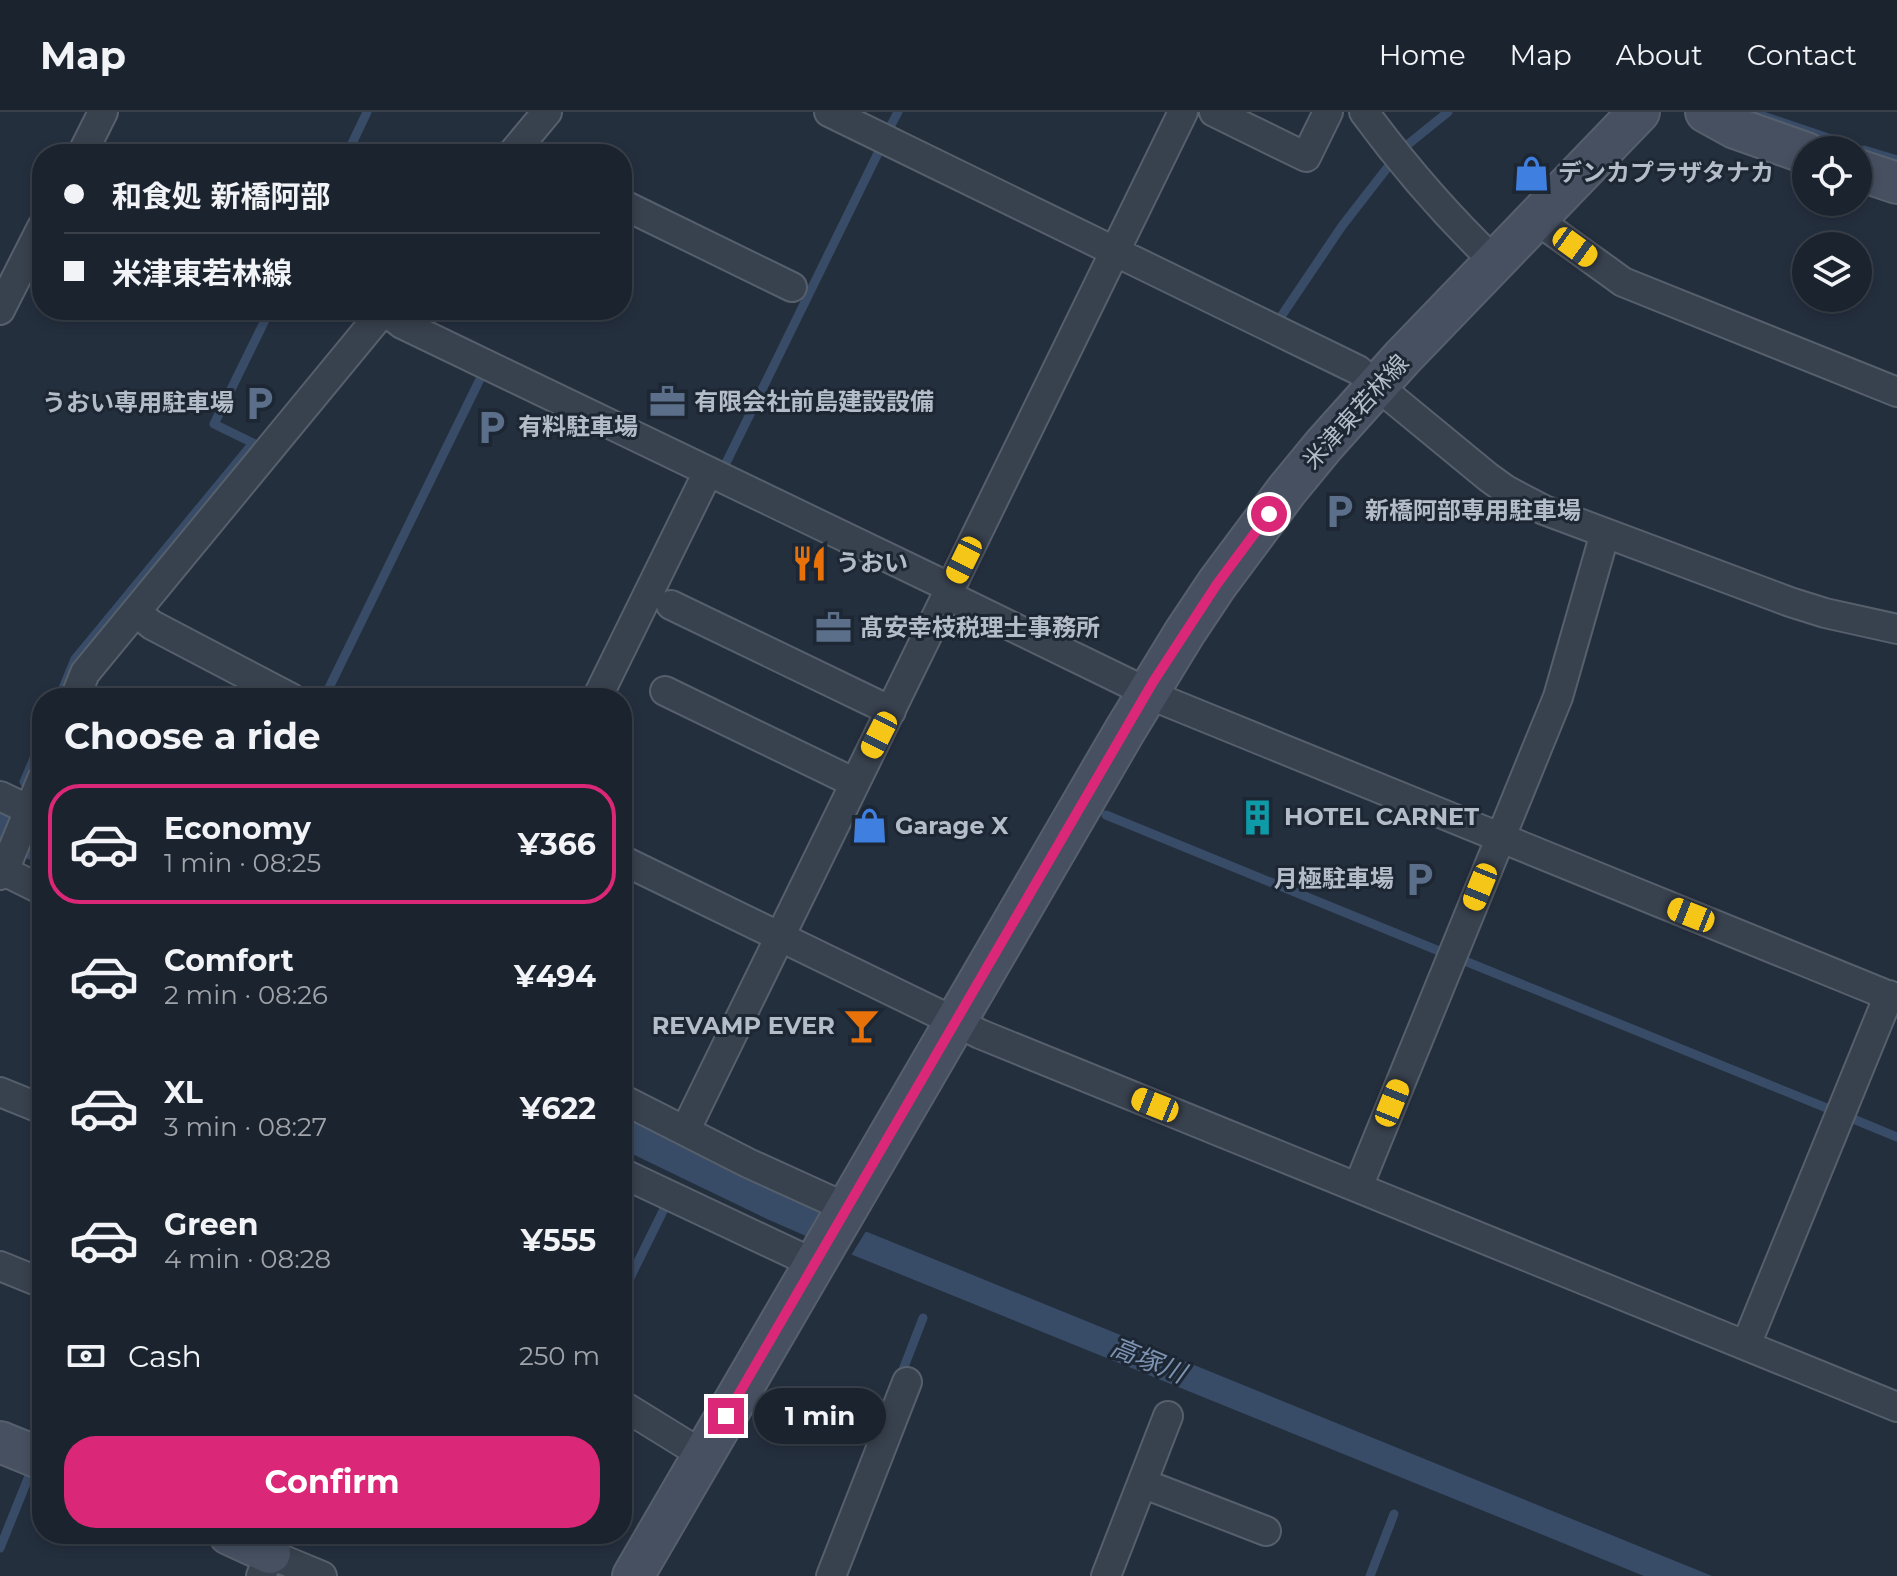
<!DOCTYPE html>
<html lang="en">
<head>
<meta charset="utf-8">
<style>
  body { margin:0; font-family:Montserrat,"Noto Sans JP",sans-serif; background:#242b36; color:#f1f3f6; height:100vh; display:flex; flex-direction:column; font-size:30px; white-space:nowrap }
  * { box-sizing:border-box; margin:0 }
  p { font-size:26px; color:#a0a4aa }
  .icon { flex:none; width:44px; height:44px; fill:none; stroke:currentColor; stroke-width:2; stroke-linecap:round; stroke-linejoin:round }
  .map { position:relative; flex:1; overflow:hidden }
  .side { position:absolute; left:32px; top:576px; width:600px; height:856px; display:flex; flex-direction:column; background:#1b232e; border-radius:32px; box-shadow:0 4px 12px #0003,0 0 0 2px #39404a }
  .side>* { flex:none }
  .banner { position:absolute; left:32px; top:32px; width:600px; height:176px; border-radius:32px; box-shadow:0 4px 12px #0003,0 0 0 2px #39404a; display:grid; align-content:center; height:176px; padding:0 32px; background:#1b232e }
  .fabs { position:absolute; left:1792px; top:24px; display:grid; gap:16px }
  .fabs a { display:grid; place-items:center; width:80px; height:80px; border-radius:50%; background:#1b232e; box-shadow:0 4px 12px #0003,0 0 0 2px #39404a; font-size:40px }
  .end { position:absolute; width:36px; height:36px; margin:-18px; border:10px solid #db2777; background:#fff; box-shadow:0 0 0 4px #fff }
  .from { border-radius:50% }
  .bubble { position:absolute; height:56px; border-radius:28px; background:#1b232e; box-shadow:0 4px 12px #0003,0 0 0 2px #39404a; font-size:26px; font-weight:700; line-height:56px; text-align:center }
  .car { position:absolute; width:24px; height:48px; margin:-24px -12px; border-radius:10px; box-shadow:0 0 6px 2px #0007; background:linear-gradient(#f5c518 24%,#345 0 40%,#f5c518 0 76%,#345 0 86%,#f5c518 0) }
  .banner b { display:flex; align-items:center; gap:28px; height:76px; font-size:30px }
  .banner b+b { border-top:2px solid #39404a }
  .banner i { width:20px; height:20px; background:#f1f3f6 }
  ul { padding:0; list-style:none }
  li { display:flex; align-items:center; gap:24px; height:120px; margin:0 16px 12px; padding:0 16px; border:4px solid transparent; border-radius:32px }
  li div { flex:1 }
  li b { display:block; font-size:30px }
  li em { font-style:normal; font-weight:700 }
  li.current { border-color:#db2777 }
  li>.icon { width:72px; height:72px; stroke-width:1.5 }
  h2 { padding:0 32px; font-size:36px; line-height:96px }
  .pay { display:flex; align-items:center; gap:20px; height:88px; padding:0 32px; font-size:30px }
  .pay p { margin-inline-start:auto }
  .button { display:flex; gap:16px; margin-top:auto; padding:16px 32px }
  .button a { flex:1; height:92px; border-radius:32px; background:#db2777; color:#fff; font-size:32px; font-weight:700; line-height:92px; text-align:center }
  header { display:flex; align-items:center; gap:48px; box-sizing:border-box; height:112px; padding:0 40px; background:#1b232e; border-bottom:2px solid #39404a }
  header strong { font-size:38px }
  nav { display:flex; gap:44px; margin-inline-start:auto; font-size:28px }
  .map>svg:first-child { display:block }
  .water { fill:#394c67 }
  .pier { fill:#242f3e }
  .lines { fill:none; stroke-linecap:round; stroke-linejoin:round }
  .stream { stroke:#394c67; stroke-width:9 }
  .street-casing { stroke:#565f6c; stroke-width:32 }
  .secondary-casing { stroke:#565f6c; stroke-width:44 }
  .street { stroke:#38414e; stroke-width:28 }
  .secondary { stroke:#465061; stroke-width:40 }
  .route { stroke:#db2777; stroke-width:10 }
  .labels { text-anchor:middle; stroke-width:6; stroke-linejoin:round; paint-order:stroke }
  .poi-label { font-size:24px; font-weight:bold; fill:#b4bcc9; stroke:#1d2633; text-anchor:start }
  .street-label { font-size:24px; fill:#b4bcc9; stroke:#1d2633 }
  .water-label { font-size:26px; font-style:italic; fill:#7c92b1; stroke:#1d2633 }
</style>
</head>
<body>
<header>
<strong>Map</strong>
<nav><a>Home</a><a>Map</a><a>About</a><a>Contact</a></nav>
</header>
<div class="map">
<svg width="1897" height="1464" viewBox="0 0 1897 1464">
  <rect width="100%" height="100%" fill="#242f3e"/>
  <path class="water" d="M0,699L42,721V754L0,733Z
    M622,1004L855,1115L1712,1464H1644L806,1124L767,1107L622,1037Z"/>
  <path class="pier" d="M860,1112L868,1116L850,1145L842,1142Z"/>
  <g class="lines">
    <path class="stream" d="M1751,0L1840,30
      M888,19L898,0
      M1401,38L1448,0
      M1864,38L1897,48
      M347,42L367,0
      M1280,206L1342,114L1391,51
      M726,351L881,35
      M59,586L75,547L253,331L214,312L270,198
      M324,586L482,263
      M24,670L42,627
      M1106,703L1444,841
      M1460,847L1834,999
      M1846,1004L1897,1025
      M622,1182L667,1091
      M899,1268L923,1206
      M0,1436L31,1359
      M1370,1464L1394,1402"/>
    <defs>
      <path id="street" d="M829,0L1358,258L1488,365L1506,378L1544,398L1790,490L1825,501L1897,517
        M1214,0L1306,45L1328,0
        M1364,0C1403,53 1447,104 1495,150
        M82,42L103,0
        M512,42L547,0
        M622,92L792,175
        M1538,105L1551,118L1623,170L1897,280
        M0,198L42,115
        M384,198L402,212L951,476
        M947,483L1165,589L1897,887
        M671,493L891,599
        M136,500L152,513L291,586
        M665,579L855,671
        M75,586L85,561L384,198
        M597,586L708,360
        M0,684L42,704
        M622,748L980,922L1897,1295
        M0,757L42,778
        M0,763L8,749L42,667
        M0,980L42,997
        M622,987L748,1051L847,1096
        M685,1019L1183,0
        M622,1061L815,1152
        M1358,1075L1558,585L1605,421
        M0,1154L42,1171
        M1746,1233L1889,883
        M622,1293L703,1343
        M1142,1371L1266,1419
        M270,1441L281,1447L322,1464
        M261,1464L278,1422
        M831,1464L907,1270
        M1106,1464L1168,1304"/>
      <path id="secondary" d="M1706,0L1735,16L1806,41
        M1858,58L1897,71
        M0,1330L42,1347
        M229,1422L270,1441
        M633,1464L1124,620L1185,520L1217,472L1287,378L1324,333L1402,246L1639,0"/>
    </defs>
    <use href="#street" class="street-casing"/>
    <use href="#secondary" class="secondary-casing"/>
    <use href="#street" class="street"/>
    <use href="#secondary" class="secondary"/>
  </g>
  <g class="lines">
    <path class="route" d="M726,1304L1153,570L1217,472L1269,402"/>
  </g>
  <defs>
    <symbol id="shop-bare" viewBox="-9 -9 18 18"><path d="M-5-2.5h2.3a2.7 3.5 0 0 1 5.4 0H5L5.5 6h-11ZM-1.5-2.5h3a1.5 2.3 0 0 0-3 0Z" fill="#3f7fe0" stroke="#1d2633" stroke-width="2.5" paint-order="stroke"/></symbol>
    <symbol id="office-bare" viewBox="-9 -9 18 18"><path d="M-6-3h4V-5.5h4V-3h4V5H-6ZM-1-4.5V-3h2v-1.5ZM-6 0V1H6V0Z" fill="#5c6f8a" stroke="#1d2633" stroke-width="2.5" paint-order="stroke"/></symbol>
    <symbol id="parking-bare" viewBox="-9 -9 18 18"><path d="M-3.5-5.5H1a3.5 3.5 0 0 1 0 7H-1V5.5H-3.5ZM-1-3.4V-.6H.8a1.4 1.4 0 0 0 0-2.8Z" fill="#5c6f8a" stroke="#1d2633" stroke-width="2.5" paint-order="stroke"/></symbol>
    <symbol id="restaurant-bare" viewBox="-9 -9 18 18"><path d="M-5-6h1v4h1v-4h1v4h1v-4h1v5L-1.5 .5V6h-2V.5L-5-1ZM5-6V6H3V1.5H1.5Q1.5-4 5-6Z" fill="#e8710a" stroke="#1d2633" stroke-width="2.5" paint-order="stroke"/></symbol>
    <symbol id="building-bare" viewBox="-9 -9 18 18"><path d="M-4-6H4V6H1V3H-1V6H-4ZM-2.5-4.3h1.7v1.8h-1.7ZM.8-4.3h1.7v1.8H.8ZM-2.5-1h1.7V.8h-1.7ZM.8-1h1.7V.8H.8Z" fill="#0f9aa8" stroke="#1d2633" stroke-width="2.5" paint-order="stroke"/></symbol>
    <symbol id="bar-bare" viewBox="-9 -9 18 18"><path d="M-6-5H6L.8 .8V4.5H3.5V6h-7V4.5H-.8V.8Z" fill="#e8710a" stroke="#1d2633" stroke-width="2.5" paint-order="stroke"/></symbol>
  </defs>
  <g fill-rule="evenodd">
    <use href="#shop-bare" x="1506" y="36" width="51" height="51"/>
    <use href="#office-bare" x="642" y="264" width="51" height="51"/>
    <use href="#parking-bare" x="234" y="266" width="51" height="51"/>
    <use href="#parking-bare" x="466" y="290" width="51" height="51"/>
    <use href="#parking-bare" x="1314" y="374" width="51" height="51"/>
    <use href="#restaurant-bare" x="784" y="426" width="51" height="51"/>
    <use href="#office-bare" x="808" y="490" width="51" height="51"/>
    <use href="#building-bare" x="1232" y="680" width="51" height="51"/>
    <use href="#shop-bare" x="844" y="688" width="51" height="51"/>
    <use href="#parking-bare" x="1394" y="742" width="51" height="51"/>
    <use href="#bar-bare" x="836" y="888" width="51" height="51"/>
  </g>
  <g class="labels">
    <g class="poi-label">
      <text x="1558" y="69">デンカプラザタナカ</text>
      <text x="694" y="298">有限会社前島建設設備</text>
      <text x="234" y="299" text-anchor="end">うおい専用駐車場</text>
      <text x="518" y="323">有料駐車場</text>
      <text x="1365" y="407">新橋阿部専用駐車場</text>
      <text x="836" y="459">うおい</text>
      <text x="860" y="524">髙安幸枝税理士事務所</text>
      <text x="1284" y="713">HOTEL CARNET</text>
      <text x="895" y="722">Garage X</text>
      <text x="1394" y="775" text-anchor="end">月極駐車場</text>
      <text x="835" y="922" text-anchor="end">REVAMP EVER</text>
    </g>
    <g class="street-label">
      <text transform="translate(1356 300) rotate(-48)" y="8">米津東若林線</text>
    </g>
    <g class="water-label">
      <text transform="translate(1148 1248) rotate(22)" y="9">高塚川</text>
    </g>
  </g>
</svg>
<div class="fabs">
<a><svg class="icon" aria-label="locate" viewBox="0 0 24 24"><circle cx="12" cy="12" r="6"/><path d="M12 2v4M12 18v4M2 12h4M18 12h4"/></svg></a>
<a><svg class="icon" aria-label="layers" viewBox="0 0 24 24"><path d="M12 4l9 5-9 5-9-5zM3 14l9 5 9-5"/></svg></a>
</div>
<i class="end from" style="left:1269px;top:402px"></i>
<i class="end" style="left:726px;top:1304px"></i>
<div class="bubble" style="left:754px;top:1276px;width:132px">1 min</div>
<i class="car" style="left:1575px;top:135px;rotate:126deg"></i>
<i class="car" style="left:964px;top:448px;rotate:206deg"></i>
<i class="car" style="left:879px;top:623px;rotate:207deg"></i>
<i class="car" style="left:1480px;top:775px;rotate:202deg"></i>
<i class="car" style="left:1691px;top:803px;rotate:292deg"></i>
<i class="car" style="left:1392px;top:991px;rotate:22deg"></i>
<i class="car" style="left:1155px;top:993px;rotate:292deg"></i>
<div class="banner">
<b><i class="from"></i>和食処 新橋阿部</b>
<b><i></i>米津東若林線</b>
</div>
<section class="side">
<h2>Choose a ride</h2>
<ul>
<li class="current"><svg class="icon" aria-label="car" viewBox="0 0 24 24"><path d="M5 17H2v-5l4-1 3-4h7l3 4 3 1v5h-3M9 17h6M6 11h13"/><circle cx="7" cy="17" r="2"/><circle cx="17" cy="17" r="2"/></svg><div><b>Economy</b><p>1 min · 08:25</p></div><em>¥366</em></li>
<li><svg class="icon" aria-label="car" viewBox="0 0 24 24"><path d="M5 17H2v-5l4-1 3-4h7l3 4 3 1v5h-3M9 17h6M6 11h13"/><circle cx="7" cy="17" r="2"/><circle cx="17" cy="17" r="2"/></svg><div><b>Comfort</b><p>2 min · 08:26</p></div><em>¥494</em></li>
<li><svg class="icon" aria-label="car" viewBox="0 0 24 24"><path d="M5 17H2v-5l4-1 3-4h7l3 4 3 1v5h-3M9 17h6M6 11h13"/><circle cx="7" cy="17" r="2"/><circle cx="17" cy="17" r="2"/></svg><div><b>XL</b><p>3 min · 08:27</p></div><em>¥622</em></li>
<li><svg class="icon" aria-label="car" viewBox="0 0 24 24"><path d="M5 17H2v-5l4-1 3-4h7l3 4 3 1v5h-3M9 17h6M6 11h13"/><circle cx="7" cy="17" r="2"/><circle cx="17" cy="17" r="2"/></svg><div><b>Green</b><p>4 min · 08:28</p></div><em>¥555</em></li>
</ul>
<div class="pay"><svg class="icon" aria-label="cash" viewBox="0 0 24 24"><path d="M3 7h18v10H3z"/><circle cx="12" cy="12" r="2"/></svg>Cash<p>250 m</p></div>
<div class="button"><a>Confirm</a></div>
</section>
</div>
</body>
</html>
